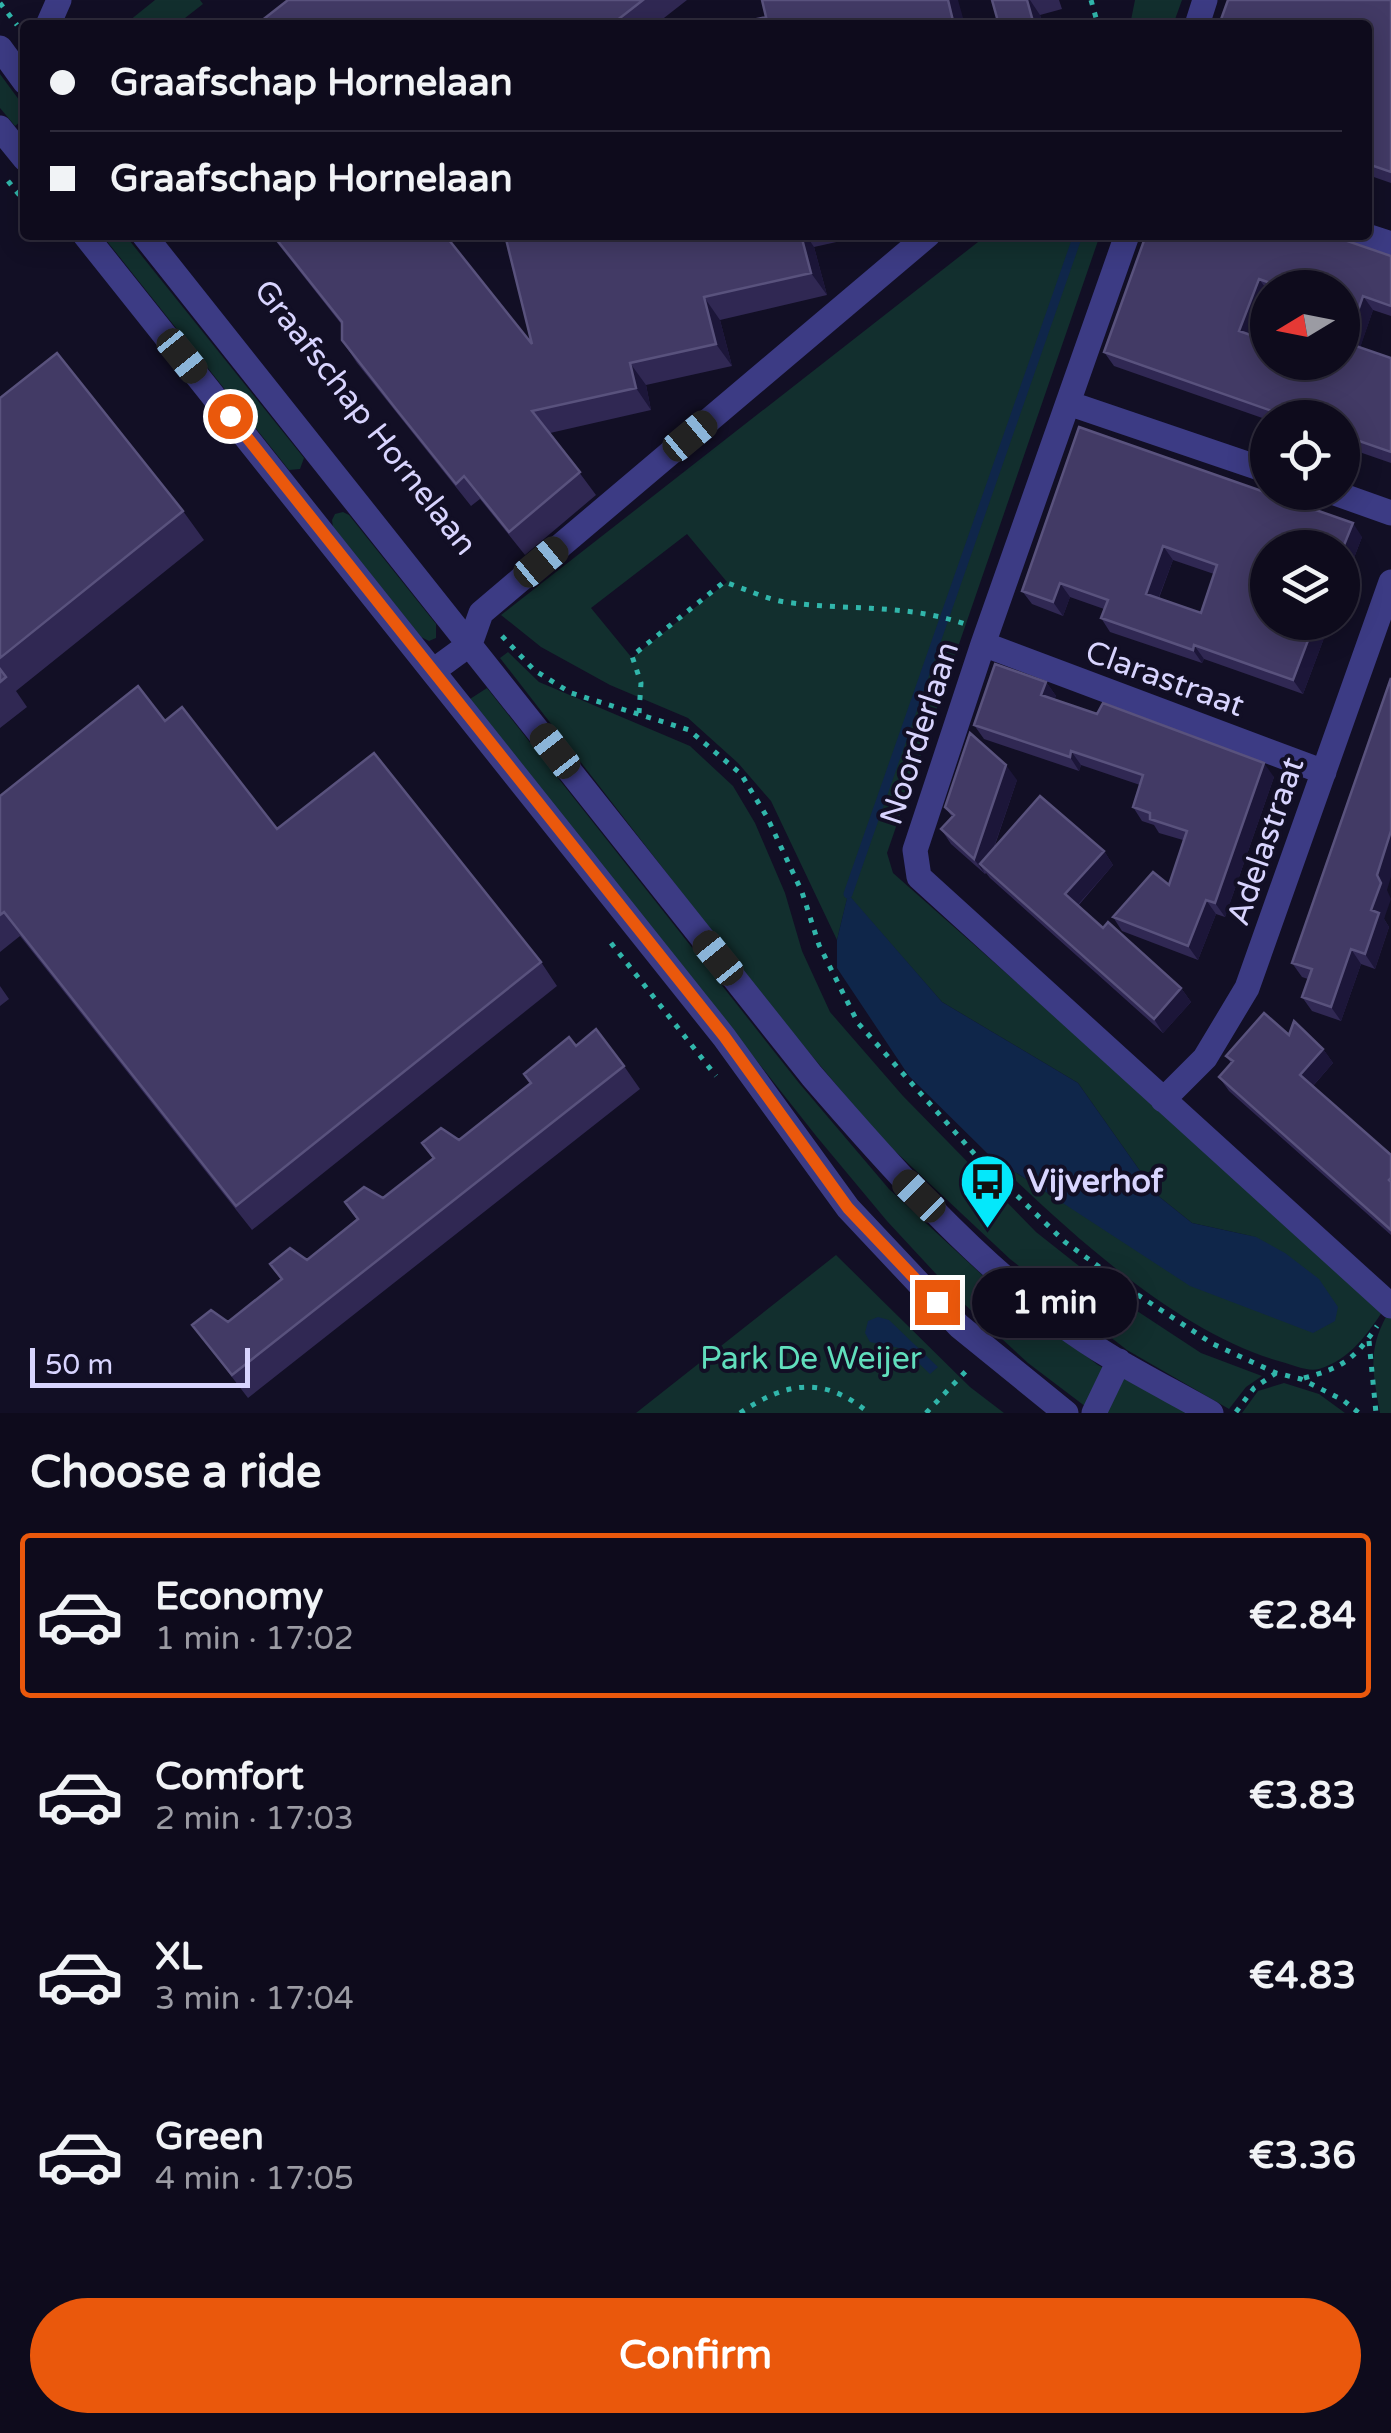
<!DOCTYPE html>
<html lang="en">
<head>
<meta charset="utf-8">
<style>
  body { margin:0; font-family:"Varela Round",sans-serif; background:#171425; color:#f1f3f6; height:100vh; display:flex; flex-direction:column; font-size:38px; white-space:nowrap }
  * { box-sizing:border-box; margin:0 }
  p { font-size:32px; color:#9b9ba3 }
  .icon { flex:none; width:55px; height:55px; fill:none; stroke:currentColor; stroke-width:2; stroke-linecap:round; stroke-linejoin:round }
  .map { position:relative; height:1413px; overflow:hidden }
  .sheet { display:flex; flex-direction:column; background:#0e0b1c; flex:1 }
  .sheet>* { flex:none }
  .hud { position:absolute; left:20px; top:20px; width:1352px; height:220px; border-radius:10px; box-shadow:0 5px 25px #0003,0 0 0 2px #2e2b3b; display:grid; align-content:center; height:220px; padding:0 30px; background:#0e0b1c }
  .needle { width:65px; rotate:260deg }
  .fabs { position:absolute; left:1250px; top:270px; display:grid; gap:20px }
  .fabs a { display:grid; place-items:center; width:110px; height:110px; border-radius:50%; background:#0e0b1c; box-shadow:0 5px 25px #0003,0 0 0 2px #2e2b3b; font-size:50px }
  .scale { position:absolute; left:30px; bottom:25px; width:220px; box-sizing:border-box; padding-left:10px; border:5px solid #d8d4fe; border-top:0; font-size:28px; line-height:35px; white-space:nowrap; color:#d8d4fe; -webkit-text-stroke:8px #120f25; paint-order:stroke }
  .end { position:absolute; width:45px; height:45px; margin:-22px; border:12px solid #ea580c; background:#fff; box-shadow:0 0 0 5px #fff }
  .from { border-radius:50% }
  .bubble { position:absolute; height:70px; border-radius:35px; background:#0e0b1c; box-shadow:0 5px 25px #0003,0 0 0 2px #2e2b3b; font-size:32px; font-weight:700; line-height:70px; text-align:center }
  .car { position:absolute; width:30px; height:60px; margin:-30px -15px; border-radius:12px; box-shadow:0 0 8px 2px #0007; background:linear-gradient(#222 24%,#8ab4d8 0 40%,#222 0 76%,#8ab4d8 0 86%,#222 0) }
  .hud b { display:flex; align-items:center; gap:35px; height:95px; font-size:38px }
  .hud b+b { border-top:2px solid #2e2b3b }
  .hud i { width:25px; height:25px; background:#f1f3f6 }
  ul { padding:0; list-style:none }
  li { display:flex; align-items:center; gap:30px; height:165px; margin:0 20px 15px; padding:0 10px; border:5px solid transparent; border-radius:10px }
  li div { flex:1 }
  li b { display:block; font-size:38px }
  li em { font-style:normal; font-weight:700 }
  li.on { border-color:#ea580c }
  li>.icon { width:90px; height:90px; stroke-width:1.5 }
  h2 { padding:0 30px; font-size:45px; line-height:120px }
  .cta { display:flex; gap:20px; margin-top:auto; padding:20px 30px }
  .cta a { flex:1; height:115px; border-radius:60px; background:#ea580c; color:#fff; font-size:40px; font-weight:700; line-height:115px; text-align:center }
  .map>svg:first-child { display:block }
  .green { fill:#122f2e; fill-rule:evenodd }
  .water { fill:#0f264a }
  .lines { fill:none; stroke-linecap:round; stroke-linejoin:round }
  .stream { stroke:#0f264a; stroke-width:9 }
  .path { stroke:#31b6ab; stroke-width:5; stroke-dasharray:5 8; stroke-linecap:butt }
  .minor { stroke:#3c3b84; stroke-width:25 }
  .wall { fill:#302853; fill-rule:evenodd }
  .shaded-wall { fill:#1c1639 }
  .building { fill:#423a65; stroke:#59527d; stroke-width:2.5; fill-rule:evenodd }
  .route { stroke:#ea580c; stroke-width:12 }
  .labels { text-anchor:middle; stroke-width:8; stroke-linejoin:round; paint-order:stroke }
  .street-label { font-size:32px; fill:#d8d4fe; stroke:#120f25 }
  .poi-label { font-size:32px; font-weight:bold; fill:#d8d4fe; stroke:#120f25; text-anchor:start }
  .park-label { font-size:32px; fill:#60debc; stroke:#120f25 }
</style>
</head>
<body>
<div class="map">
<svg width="1391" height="1413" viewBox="0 0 1391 1413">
  <rect width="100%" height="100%" fill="#120f25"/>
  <path class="green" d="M155,0H200L203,4L176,25H124Z
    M1135,0H1182L1173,25H1130Z
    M0,74L25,108V118L15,126L0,108Z
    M102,235H125L304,458L300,469L289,470Z
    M987,235H1100L887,853L893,873L1385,1308C1367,1334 1351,1359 1319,1369C1308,1372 1293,1365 1282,1362C1176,1333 1067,1230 989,1155L1060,1201L1256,1237L1192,1223L1157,1195L1078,1083L942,1002L848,895L837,940L771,801L738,763L688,718L610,685L541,647L501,615ZM687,534L727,582L632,658L591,608Z
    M343,512L349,515L436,624V638L429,641L421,637L333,527L332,520L335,514Z
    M508,652L539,682L690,746L733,786L755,823L785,893L802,951L830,1012L903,1096L1036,1232L1131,1307L1201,1353L1262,1376L1246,1387L1229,1409L1127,1350L1010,1259L881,1138L765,1000L500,658Z
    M487,688L799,1083L889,1189L993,1285L1098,1365L1190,1413H1094L1028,1363L962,1302L887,1221L817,1137L470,699Z
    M836,1255L970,1387L1004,1413H636Z
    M1387,1315L1391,1318V1413H1380C1373,1373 1367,1351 1387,1315Z
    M1284,1383L1319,1394L1345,1413H1242L1258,1391Z"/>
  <path class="water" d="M848,894L942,1002L1078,1083L1157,1195L1192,1223L1256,1237L1285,1253L1319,1279L1338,1307L1335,1321L1313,1333L1190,1286L989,1155L909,1076L837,968V940Z
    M878,1317L889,1320L938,1367L930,1374L904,1349L870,1342L865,1333L868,1321Z"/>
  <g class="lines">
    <path class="stream" d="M848,894L1078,235"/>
    <path class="path" d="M1091,0L1098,25
      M0,3L17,25
      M8,181L25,202
      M502,636L534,670L571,693L689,730L741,774L767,817L802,892L819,945L858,1023L979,1159L1065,1242L1138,1295L1213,1344L1276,1373L1301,1379L1343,1400L1359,1413
      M639,713L641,683L632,656L724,582C744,588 765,599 785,602C847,611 903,603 965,624
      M611,943L716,1076
      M1369,1341L1376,1413
      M1304,1378C1342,1368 1355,1359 1377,1326
      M1236,1412L1254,1388L1276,1373
      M740,1413C786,1382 823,1375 869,1413
      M926,1413L967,1370"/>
    <path class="minor" d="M48,25L59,0
      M1197,25L1205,0
      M0,48L25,82
      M0,128L25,159
      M85,235L724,1037L848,1208L959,1326L1066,1413
      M144,235L812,1076C888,1164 966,1252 1060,1323C1106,1358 1160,1384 1211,1413
      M1127,235L983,644L915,850L919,877L1391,1306
      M1364,235L1391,244
      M1068,403L1268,471
      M1332,492L1391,513
      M983,644L1324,772
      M433,671L470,644L481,613L928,235
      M1163,1100L1205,1058L1247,988L1391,582
      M1094,1413L1119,1361"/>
  </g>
  <path class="wall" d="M288,0H687L655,25H256Z
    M992,0H1059L1062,9L1040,15L1043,25H999Z
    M1391,0V183L1368,175V25Z
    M271,235H445L532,344L505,235H868L814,247L827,295L720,320L732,366L646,385L651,410L550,433L596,495L525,555L480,499L471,506L412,432L357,363L342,340V325Z
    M1146,235L1391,256V316L1373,310L1360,347L1391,358V463L1342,446V418H1268V420L1114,366L1104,352ZM1268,288H1342V362H1268L1253,336L1268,297Z
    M0,398L183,511L204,540L16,691L27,707L0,728Z
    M1079,427L1362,537L1342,589V548L1268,622H1330L1303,694L1204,659L1202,663L1110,632L1101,618L1104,609L1070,597L1063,616L1032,604L1022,591ZM1173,560L1214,574L1201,613L1159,598Z
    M1046,682L1056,696L1054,699L1274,777L1225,917L1216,914L1198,960L1122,931L1113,917L1169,885L1183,840L1159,833L1154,825L1142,821L1133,807L1140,785L1081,765L1079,771L984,739L974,725Z
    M165,721L277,829L541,962L557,986L252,1230L20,936L0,952V796Z
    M1017,780L994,848L1104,851L1113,865L1078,906L1103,928L1181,988L1191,1002L1163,1033L990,878L986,873L985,874L951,844L941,829L952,817L945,807Z
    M1387,890L1384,919L1389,927L1375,969L1361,964L1341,1021L1312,1011L1302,997L1308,979L1302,977L1292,963Z
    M0,986L9,999L0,1006Z
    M1289,1035L1323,1049L1333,1063L1313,1086L1391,1155V1235L1229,1091L1219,1077L1231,1063L1226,1056Z
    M576,1046L624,1066L640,1089L248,1398L192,1325L228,1322L281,1280L270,1264L307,1260L357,1220L345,1202L383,1198L433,1159L422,1143L459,1140Z"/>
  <path class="shaded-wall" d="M948,0H958L965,25H954Z
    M1027,0H1030L1040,15L1043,25H1034Z
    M801,235H806L814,247L827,295L811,273Z
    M1259,279L1268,291V297L1249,346L1239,331Z
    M1363,296L1373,310L1357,357L1347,343Z
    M704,297L720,320L732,366L716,344Z
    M630,363L646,385L651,410L636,388Z
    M1353,523L1362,537L1342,589V550Z
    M1163,546L1173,560L1155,607L1146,594Z
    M1060,583L1070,597L1063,616L1053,602Z
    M1315,622H1330L1303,694L1293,680Z
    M1194,645L1204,659L1202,663L1193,650Z
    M1046,682L1056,696L1051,709L1041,695Z
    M1071,751L1081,765L1079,771L1070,757Z
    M1264,763L1274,777L1225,917L1215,903Z
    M1006,765L1017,780L986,870L980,864L985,874L974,859Z
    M1391,831V877L1387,890L1391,899L1384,919L1389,927L1375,969L1365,954L1377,875Z
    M1104,851L1113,865L1075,908L1065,894Z
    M1206,900L1216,914L1198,960L1188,946Z
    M1351,949L1361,964L1341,1021L1331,1007Z
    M1181,988L1191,1002L1163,1033L1154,1019Z
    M1323,1049L1333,1063L1310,1089L1300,1075Z"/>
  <path class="building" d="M288,0H643L611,25H256Z
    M762,0H948L954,25H729L766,17Z
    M992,0H1027L1034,25H999Z
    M1228,0H1391V172L1368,164V25H1219Z
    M273,235H445L532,344L505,235H801L811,273L704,297L716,344L630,363L636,388L532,411L580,472L509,532L464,476L456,484L396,409L342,340V322Z
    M1146,235H1330L1391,256V306L1363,296L1347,343L1391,358V452L1342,435V418H1292L1104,352ZM1259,279L1284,288H1342V362H1268V341L1239,331Z
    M57,353L183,511L0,658V398Z
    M1079,427L1353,523L1342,550V548H1268V622H1315L1293,680L1194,645L1193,650L1101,618L1108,600L1060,583L1053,602L1022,591ZM1163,546L1217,565L1201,613L1146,594Z
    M995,664L1046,682L1041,695L1097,714L1103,703L1264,763L1215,903L1206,900L1188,946L1113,917L1153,872L1169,885L1187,831L1150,819V813L1133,807L1143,775L1071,751L1070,757L974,725Z
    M0,669L6,677L0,682Z
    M1391,678V831L1377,875L1381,883L1371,910L1379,913L1365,954L1351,949L1331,1007L1302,997L1312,969L1292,963Z
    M138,686L165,721L182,707L277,829L374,753L541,962L236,1206L4,912L0,915V796Z
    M970,733L1006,765L974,859L941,829L954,815L945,807Z
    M1040,796L1104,851L1065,894L1103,928L1108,922L1181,988L1154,1019L980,864Z
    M1264,1013L1289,1035L1294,1021L1323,1049L1300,1075L1391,1155V1178L1389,1180L1391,1182V1230L1219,1077L1233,1061L1226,1056Z
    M596,1029L624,1066L232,1375L192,1325L211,1310L228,1322L282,1279L270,1264L290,1248L307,1260L358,1219L345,1202L364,1187L383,1198L434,1158L422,1143L441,1128L459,1140L531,1083L524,1074L569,1037L576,1046Z"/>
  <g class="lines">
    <path class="route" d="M230,416L724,1036L848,1208L937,1302"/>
  </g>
  <defs>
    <symbol id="bus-pin" viewBox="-11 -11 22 30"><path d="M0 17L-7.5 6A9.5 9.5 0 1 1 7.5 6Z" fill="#04e8fb" stroke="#120f25"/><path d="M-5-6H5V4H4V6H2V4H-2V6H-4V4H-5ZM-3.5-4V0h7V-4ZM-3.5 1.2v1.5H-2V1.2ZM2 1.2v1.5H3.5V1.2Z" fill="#111"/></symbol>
  </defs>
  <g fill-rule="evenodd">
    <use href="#bus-pin" x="956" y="1150" width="63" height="86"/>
  </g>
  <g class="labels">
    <g class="street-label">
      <text transform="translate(366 417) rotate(52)" y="11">Graafschap Hornelaan</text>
      <text transform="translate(1165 678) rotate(20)" y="11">Clarastraat</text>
      <text transform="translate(919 733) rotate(-72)" y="11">Noorderlaan</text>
      <text transform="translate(1265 841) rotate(-71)" y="11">Adelastraat</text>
    </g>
    <g class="poi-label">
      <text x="1027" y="1192">Vijverhof</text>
    </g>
    <g class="park-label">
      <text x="811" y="1369">Park De Weijer</text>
    </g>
  </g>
</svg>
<div class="fabs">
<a><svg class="needle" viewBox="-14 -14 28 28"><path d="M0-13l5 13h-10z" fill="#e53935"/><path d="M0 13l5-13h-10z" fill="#9b9ba3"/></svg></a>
<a><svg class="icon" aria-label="locate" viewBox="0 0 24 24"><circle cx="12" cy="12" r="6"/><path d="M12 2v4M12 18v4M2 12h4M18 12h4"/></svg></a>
<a><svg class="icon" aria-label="layers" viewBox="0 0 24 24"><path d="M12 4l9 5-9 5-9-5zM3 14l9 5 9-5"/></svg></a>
</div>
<div class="scale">50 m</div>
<i class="end from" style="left:230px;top:416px"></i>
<i class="end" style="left:937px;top:1302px"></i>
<div class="bubble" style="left:972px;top:1268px;width:165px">1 min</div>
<i class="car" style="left:182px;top:356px;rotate:141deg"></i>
<i class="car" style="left:690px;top:436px;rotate:50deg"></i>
<i class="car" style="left:541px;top:562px;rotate:50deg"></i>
<i class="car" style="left:555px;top:751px;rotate:322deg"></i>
<i class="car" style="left:718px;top:958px;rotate:321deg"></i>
<i class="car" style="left:919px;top:1196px;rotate:315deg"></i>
<div class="hud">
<b><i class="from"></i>Graafschap Hornelaan</b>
<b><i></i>Graafschap Hornelaan</b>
</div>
</div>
<section class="sheet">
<h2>Choose a ride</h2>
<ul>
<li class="on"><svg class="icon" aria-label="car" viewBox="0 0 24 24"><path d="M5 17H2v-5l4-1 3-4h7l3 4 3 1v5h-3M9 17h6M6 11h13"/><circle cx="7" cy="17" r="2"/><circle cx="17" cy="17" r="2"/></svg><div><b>Economy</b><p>1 min · 17:02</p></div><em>€2.84</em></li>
<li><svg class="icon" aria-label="car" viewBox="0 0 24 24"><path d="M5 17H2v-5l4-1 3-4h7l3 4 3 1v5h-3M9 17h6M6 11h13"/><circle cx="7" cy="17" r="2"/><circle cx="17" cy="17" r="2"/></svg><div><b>Comfort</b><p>2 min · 17:03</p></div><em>€3.83</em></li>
<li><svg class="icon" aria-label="car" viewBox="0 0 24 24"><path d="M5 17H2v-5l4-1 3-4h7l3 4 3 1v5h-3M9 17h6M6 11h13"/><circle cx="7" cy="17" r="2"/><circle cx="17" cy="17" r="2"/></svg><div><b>XL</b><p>3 min · 17:04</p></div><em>€4.83</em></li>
<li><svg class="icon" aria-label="car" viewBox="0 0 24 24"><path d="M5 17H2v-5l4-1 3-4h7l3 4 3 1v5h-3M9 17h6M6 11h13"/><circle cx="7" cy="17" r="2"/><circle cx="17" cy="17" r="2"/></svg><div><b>Green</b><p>4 min · 17:05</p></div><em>€3.36</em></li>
</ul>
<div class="cta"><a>Confirm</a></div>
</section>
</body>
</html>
